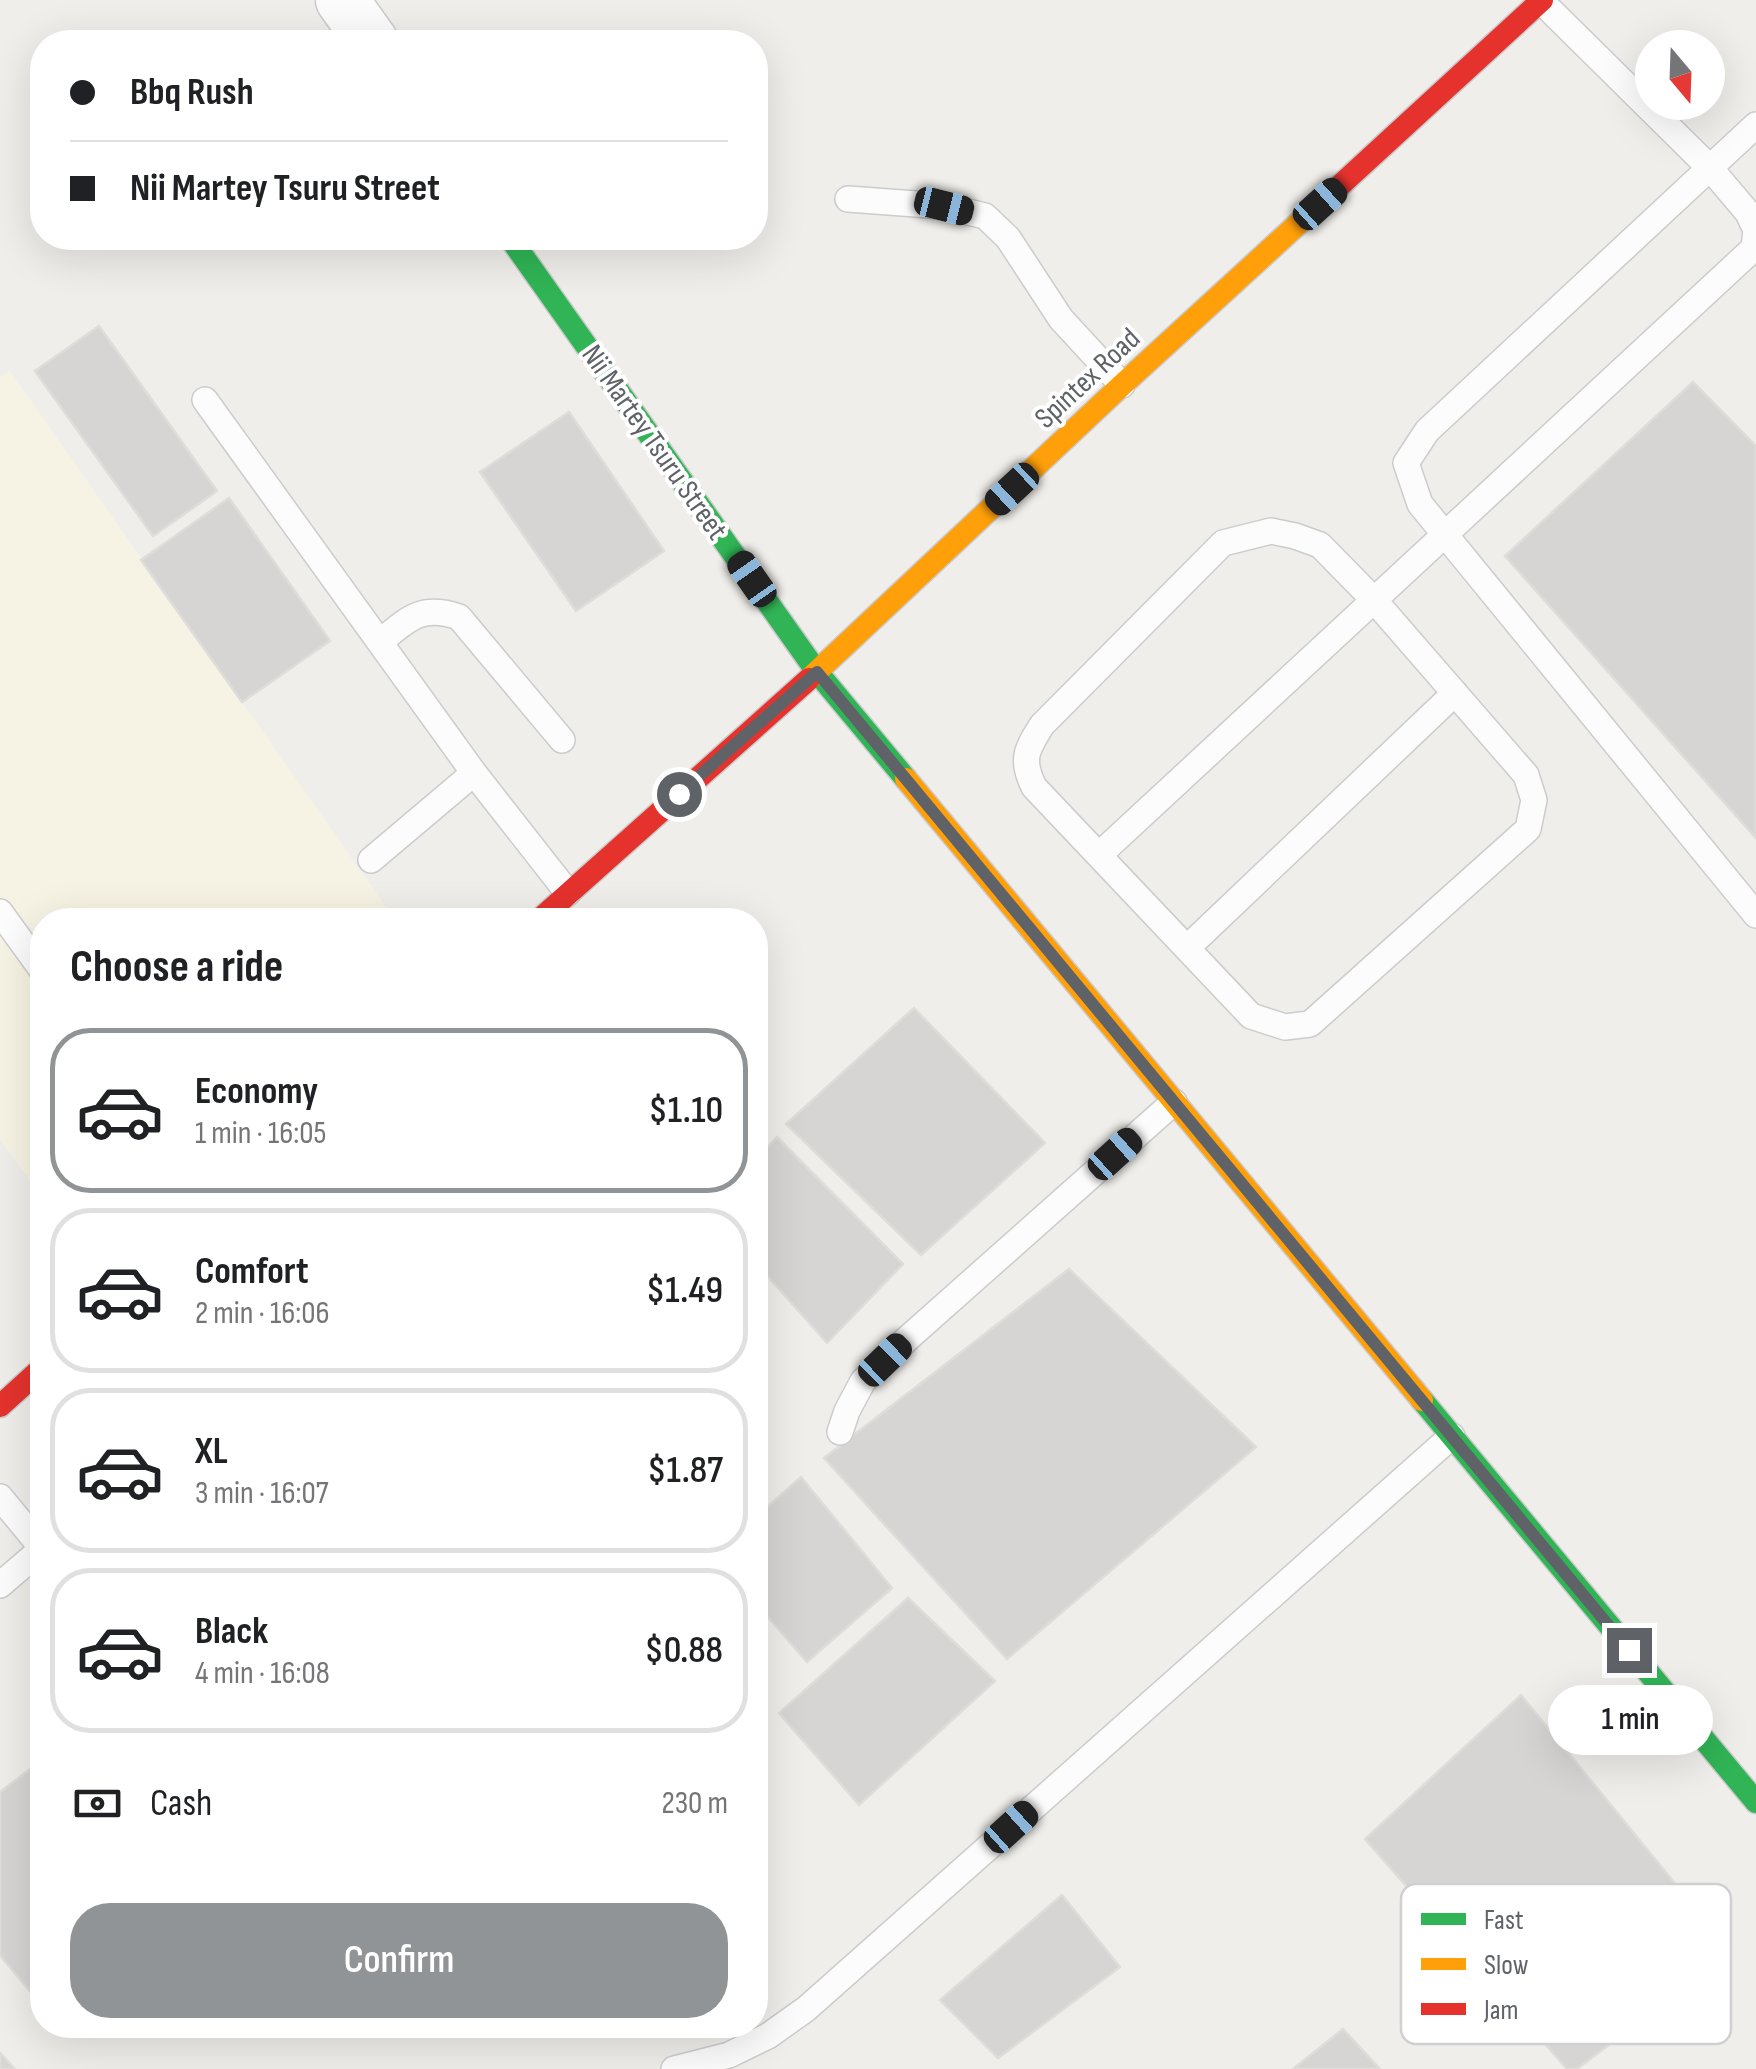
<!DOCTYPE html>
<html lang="en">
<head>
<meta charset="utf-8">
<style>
  body { margin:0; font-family:"Sofia Sans Condensed",sans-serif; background:#f6f6f6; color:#202124; height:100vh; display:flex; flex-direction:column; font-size:38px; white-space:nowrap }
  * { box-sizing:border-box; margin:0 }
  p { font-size:32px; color:#757577 }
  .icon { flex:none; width:55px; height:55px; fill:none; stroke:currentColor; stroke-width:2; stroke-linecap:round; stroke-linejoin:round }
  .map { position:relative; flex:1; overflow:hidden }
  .panel { position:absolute; left:30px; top:908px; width:738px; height:1130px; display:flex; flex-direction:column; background:#fff; border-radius:40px; box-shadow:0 10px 40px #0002 }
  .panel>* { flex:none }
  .guide { position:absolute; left:30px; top:30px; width:738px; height:220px; border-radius:40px; box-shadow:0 10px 40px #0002; display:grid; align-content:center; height:220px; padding:0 40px; background:#fff }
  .needle { width:65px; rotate:161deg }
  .buttons { position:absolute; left:1635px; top:30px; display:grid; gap:20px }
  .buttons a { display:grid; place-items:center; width:90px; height:90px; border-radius:50%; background:#fff; box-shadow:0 10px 40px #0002; font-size:50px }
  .end { position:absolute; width:45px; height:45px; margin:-22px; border:12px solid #5f6368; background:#fff; box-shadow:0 0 0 5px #fff }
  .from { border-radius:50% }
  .bubble { position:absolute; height:70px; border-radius:35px; background:#fff; box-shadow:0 10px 40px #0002; font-size:32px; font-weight:600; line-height:70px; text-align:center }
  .car { position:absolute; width:30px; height:60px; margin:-30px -15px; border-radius:12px; box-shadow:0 0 8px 2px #0007; background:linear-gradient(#222 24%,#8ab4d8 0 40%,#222 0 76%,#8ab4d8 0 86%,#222 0) }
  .guide b { display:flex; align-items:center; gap:35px; height:95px; font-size:38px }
  .guide b+b { border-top:2px solid #e0e0e0 }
  .guide i { width:25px; height:25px; background:#202124 }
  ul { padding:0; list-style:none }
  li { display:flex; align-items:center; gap:30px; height:165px; margin:0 20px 15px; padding:0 20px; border:5px solid #e0e0e0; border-radius:40px }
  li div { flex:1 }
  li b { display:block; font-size:38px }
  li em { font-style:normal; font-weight:600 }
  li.active { border-color:#919496 }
  li>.icon { width:90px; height:90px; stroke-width:1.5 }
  h2 { padding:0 40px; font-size:45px; line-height:120px }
  .pay { display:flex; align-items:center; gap:25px; height:110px; padding:0 40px; font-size:38px }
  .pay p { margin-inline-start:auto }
  .cta { display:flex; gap:20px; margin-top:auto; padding:20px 40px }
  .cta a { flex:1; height:115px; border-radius:40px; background:#919496; color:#fff; font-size:40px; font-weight:600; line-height:115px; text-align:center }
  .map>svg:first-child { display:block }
  .commercial { fill:#f7f3e4 }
  .building { fill:#d6d5d3; stroke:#deddd9; stroke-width:2.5 }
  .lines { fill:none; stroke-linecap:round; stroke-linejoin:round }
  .lane-casing { stroke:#cbcccc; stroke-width:28 }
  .street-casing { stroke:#cbcccc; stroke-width:55 }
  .fast-casing { stroke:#cacacb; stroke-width:25 }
  .slow-casing { stroke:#cacacb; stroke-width:25 }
  .jam-casing { stroke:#cacacb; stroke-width:25 }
  .lane { stroke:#fdfcfc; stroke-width:25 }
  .street { stroke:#fdfcfc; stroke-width:52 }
  .fast { stroke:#30b455; stroke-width:22 }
  .slow { stroke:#ff9f0a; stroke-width:22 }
  .jam { stroke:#e5322d; stroke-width:22 }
  .route { stroke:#5f6368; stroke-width:12 }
  .labels { text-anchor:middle; stroke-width:8; stroke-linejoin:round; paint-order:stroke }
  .street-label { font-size:30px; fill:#5f6368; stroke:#fff }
  .key { fill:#fff; stroke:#cfd0d2; stroke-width:2.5 }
  .key-label { font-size:28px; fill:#5f6368 }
</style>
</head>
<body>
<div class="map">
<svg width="1756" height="2069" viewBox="0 0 1756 2069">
  <rect width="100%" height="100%" fill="#efeeea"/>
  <path class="commercial" d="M10,371L395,920H42V1196L0,1140V377Z"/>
  <path class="building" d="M99,326L217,491L153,536L35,371Z
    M1693,382L1756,446V838L1505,556Z
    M569,412L664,551L576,611L480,472Z
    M229,498L330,641L242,702L141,560Z
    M914,1008L1045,1143L921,1255L786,1124Z
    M777,1137L903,1264L827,1343L755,1262V1161Z
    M1069,1269L1256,1447L1007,1659L824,1458Z
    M801,1477L892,1588L807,1662L755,1602V1518Z
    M908,1598L995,1681L859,1805L779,1713Z
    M1521,1695L1731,1952L1577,2069H1567L1365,1839Z
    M42,1760V1997L38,2001L0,1955V1792Z
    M1062,1895L1120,1967L998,2058L940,2000Z
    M1343,2029L1380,2069H1293Z
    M0,2053L15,2069H0Z"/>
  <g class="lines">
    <defs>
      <path id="lane" d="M1756,125L1427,431L1406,463L1420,504L1756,915
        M848,199L943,206L985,216L1008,238L1061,319L1122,385
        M205,400L474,773L568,893
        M1271,531L1295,536L1320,545L1374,600L1526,775L1534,800L1528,829L1310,1024L1285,1027L1251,1016L1034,787C1020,759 1027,749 1042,725L1223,543Z
        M380,642C408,619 421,604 459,617L562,740
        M1099,855L1754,248L1756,230L1748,213L1710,168L1541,1
        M371,860L474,773
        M0,912L42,970
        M1187,948L1455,693
        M840,1432L847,1411L863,1381L907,1339L1174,1102
        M0,1497L42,1548
        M0,1585L42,1549
        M674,2069L729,2055L768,2036L806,2009L1452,1436"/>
      <path id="street" d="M342,0L372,42"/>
      <path id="fast" d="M510,238L817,672L906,779
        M1422,1400L1756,1802"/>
      <path id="slow" d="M809,679L1122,385L1334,191
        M906,779L1422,1400"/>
      <path id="jam" d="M1334,191L1542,0
        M539,920L809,679
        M0,1406L42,1368"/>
    </defs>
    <use href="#lane" class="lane-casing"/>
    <use href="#street" class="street-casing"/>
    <use href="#fast" class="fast-casing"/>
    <use href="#slow" class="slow-casing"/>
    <use href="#jam" class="jam-casing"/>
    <use href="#lane" class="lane"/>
    <use href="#street" class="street"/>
    <use href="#fast" class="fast"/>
    <use href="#slow" class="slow"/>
    <use href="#jam" class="jam"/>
  </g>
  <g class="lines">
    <path class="route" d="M679,794L817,672L1629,1650"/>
  </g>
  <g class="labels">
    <g class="street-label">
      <text transform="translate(1087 378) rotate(-43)" y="10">Spintex Road</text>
      <text transform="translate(655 442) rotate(55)" y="10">Nii Martey Tsuru Street</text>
    </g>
  </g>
  <rect x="1401" y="1884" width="330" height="160" rx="15" class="key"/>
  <rect x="1421" y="1913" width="45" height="12" fill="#30b455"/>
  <rect x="1421" y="1958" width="45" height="12" fill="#ff9f0a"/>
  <rect x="1421" y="2003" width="45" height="12" fill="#e5322d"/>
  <g class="key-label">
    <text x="1484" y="1929">Fast</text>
    <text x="1484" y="1974">Slow</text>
    <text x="1484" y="2019">Jam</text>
  </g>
</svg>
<div class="buttons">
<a><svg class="needle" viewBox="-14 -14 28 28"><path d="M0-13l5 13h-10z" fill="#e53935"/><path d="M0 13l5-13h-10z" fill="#757577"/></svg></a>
</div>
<i class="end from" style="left:679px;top:794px"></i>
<i class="end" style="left:1629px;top:1650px"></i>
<div class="bubble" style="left:1548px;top:1685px;width:165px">1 min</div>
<i class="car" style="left:1320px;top:204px;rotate:48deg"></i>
<i class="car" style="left:944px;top:206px;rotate:104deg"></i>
<i class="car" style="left:1012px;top:489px;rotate:227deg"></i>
<i class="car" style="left:752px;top:579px;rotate:325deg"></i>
<i class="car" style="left:1115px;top:1154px;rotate:48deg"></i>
<i class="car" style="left:885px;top:1360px;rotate:46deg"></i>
<i class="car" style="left:1011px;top:1827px;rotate:48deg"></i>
<div class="guide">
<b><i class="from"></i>Bbq Rush</b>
<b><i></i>Nii Martey Tsuru Street</b>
</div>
<section class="panel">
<h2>Choose a ride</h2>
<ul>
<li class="active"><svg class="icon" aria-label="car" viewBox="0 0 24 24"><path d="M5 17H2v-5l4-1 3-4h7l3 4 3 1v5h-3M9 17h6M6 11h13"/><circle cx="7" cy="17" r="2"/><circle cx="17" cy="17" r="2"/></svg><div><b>Economy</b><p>1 min · 16:05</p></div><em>$1.10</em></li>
<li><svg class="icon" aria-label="car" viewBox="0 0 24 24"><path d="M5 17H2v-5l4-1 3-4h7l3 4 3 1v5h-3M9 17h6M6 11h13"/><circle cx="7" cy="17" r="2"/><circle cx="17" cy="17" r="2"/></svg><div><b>Comfort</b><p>2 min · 16:06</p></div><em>$1.49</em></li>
<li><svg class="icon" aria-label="car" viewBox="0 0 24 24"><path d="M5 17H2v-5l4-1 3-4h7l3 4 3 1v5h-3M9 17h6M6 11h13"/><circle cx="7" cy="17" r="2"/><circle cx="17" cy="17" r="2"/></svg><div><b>XL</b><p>3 min · 16:07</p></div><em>$1.87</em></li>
<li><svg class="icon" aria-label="car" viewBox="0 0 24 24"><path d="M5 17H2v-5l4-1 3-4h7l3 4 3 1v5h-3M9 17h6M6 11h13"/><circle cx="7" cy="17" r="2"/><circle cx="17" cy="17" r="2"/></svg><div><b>Black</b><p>4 min · 16:08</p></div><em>$0.88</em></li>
</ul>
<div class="pay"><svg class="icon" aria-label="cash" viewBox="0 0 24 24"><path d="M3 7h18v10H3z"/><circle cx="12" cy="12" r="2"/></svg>Cash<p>230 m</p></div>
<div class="cta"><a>Confirm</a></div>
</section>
</div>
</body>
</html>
